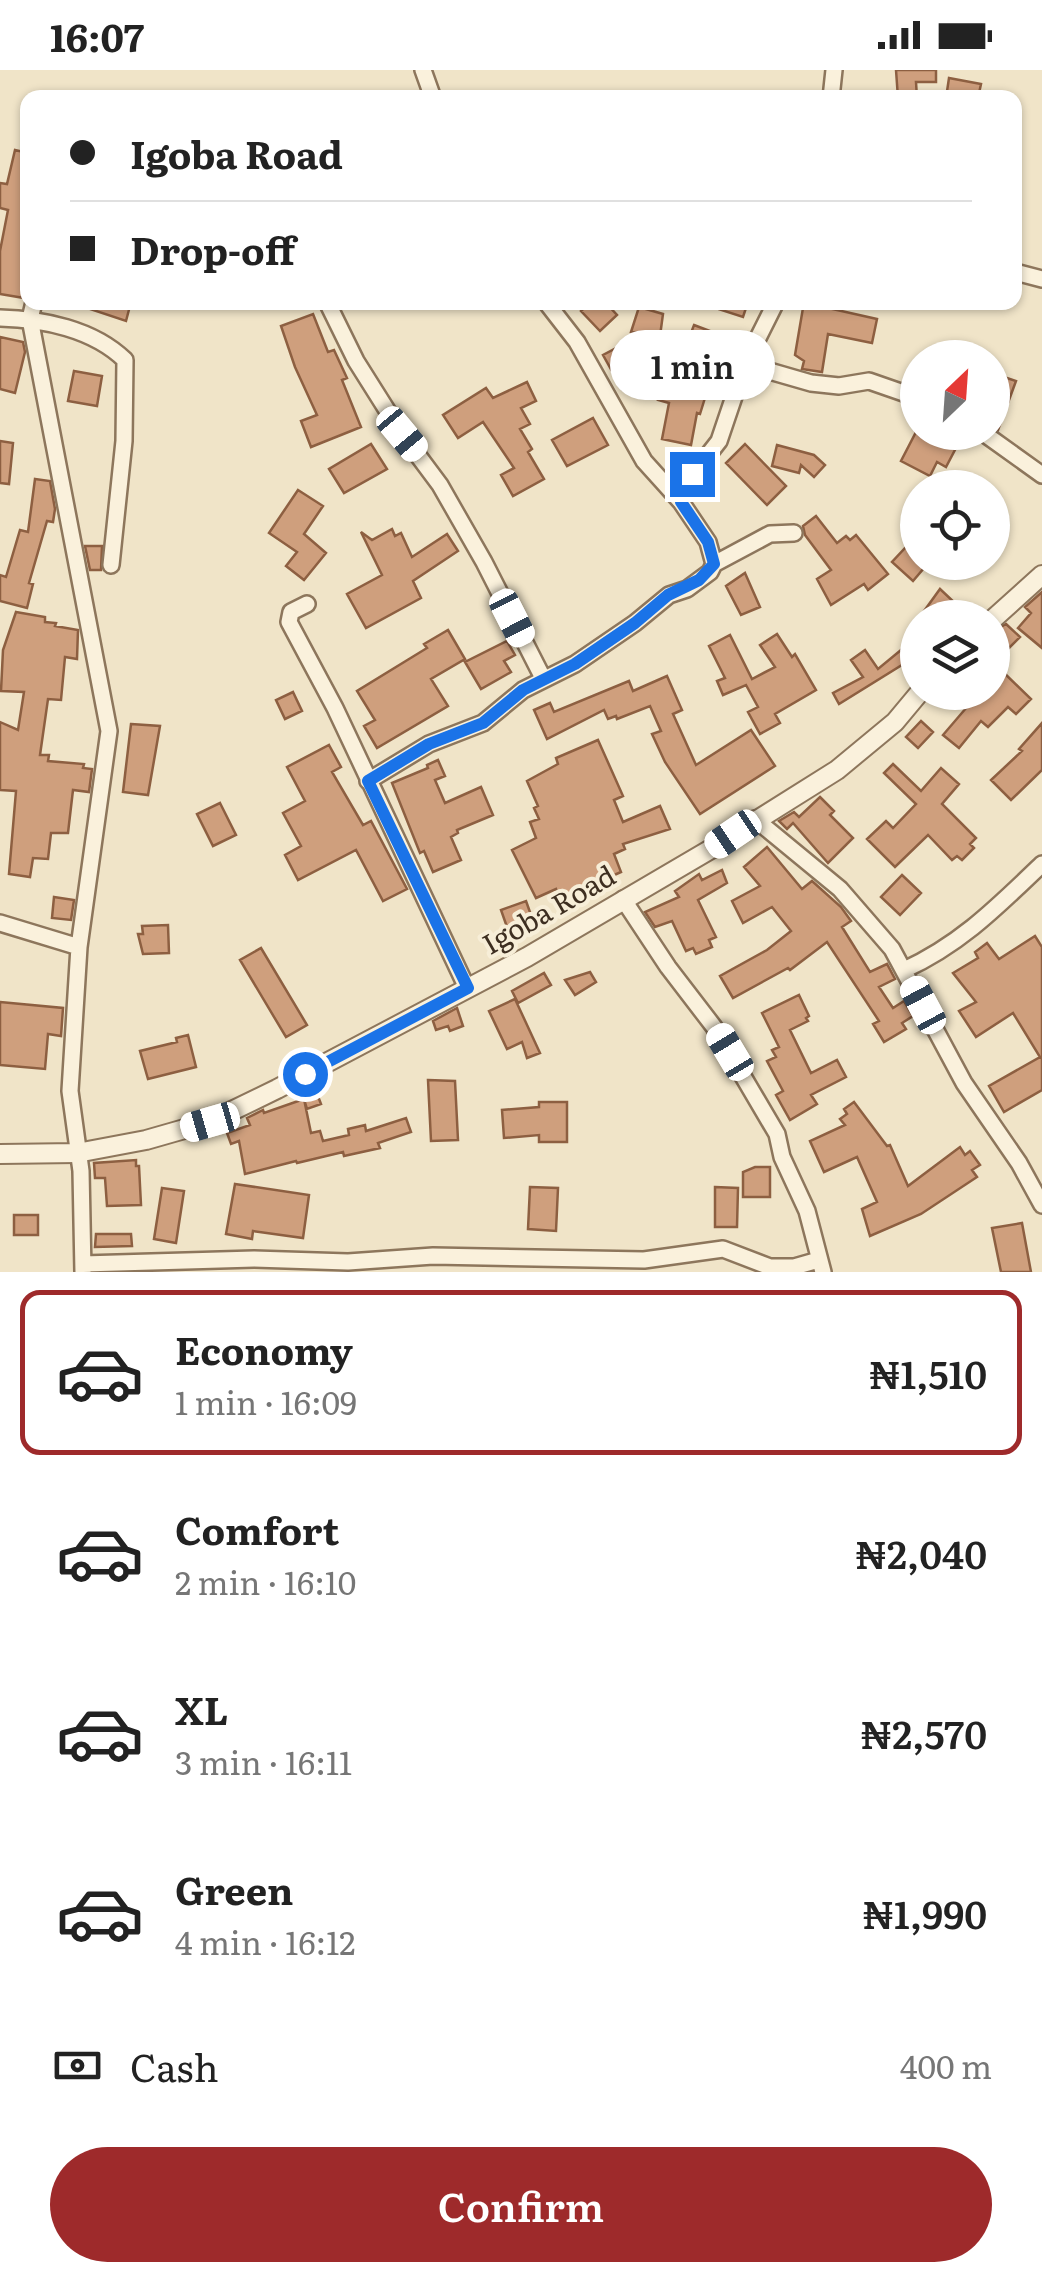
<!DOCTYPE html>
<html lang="en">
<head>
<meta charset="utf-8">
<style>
  body { margin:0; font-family:Literata,serif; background:#f2f2f2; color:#222; height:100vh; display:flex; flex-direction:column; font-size:38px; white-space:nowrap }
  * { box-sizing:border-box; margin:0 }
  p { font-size:32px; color:#767676 }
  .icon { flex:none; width:55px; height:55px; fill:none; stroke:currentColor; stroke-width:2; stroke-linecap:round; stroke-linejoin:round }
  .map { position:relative; height:1202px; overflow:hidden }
  .drawer { display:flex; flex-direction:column; background:#fff; flex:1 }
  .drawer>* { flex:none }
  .guide { position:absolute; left:20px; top:20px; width:1002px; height:220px; border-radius:20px; box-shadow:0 2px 8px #0004; display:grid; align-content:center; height:220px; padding:0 50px; background:#fff }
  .needle { width:65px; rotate:25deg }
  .fabs { position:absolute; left:900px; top:270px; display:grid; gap:20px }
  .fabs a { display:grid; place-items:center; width:110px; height:110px; border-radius:50%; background:#fff; box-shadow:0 2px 8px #0004; font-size:50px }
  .end { position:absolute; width:45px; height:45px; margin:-22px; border:12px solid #1a73e8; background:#fff; box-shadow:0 0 0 5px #fff }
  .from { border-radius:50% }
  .bubble { position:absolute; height:70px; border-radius:35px; background:#fff; box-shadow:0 2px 8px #0004; font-size:32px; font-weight:600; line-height:70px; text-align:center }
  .car { position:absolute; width:30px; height:60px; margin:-30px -15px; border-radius:12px; box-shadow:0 0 8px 2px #0007; background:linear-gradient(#fff 24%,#345 0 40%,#fff 0 76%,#345 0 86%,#fff 0) }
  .guide b { display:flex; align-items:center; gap:35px; height:95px; font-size:38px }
  .guide b+b { border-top:2px solid #e0e0e0 }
  .guide i { width:25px; height:25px; background:#222 }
  ul { padding:18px 0 0; list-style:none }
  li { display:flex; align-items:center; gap:30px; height:165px; margin:0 20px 15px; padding:0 30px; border:5px solid transparent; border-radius:20px }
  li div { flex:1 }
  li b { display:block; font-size:38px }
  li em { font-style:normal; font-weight:600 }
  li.active { border-color:#9e2a2b }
  li>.icon { width:90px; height:90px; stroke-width:1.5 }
  .pay { display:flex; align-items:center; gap:25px; height:110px; padding:0 50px; font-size:38px }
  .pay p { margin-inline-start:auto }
  .cta { display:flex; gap:20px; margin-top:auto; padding:20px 50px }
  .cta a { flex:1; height:115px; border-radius:60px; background:#9e2a2b; color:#fff; font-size:40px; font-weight:600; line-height:115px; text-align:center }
  .status { display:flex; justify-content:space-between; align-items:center; height:70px; padding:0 50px; background:#fff; direction:ltr }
  .status svg { height:28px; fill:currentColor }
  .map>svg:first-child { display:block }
  .building { fill:#cf9f7d; stroke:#8d5f41; stroke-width:2.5 }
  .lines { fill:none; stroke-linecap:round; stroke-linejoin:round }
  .minor-casing { stroke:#8d765c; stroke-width:20 }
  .tertiary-casing { stroke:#8d765c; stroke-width:22 }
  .minor { stroke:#faf1dc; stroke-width:15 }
  .tertiary { stroke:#faf1dc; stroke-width:18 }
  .route { stroke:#1a73e8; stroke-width:12 }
  .labels { text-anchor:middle; stroke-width:8; stroke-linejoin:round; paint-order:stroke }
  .street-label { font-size:28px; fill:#3d2e20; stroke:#f7eed8 }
</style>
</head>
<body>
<div class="status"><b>16:07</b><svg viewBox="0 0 49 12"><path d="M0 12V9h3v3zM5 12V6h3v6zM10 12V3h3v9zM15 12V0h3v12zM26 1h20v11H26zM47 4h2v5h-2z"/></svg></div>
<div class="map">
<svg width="1042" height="1202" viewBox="0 0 1042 1202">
  <rect width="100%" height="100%" fill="#f0e4c8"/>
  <path class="building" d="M896,0H936V12H916L917,28H898Z
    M949,8L981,14L978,28H946Z
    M15,80L28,83V209L24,228L0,224V181L8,140L0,138V113L7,114Z
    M79,232H131L126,251L78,235Z
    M590,232H605L617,245L600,261L581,241Z
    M707,232H748L743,247L706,235Z
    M804,232H828V238L877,249L872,273L828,264L822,302L802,299L804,291L795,285Z
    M639,237L663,244L660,266L631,262Z
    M313,244L328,282L334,280L347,308L342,310L361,357L311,377L301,351L317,345L295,297L281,256Z
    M694,255L723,266L712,295L683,284Z
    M0,267L23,272L25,282L15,323L0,319Z
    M624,274L642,308L622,319L603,285Z
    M74,301L102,306L97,336L68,331Z
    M992,303L1016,311L998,360L992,356Z
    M667,304L708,318L700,344L697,343L691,375L662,369L669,333L658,330Z
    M527,312L536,331L521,338L530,354L520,359L532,379L528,382L544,409L513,426L501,405L514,398L483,352L458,368L443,345L486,318L493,328Z
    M593,348L608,375L567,396L552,370Z
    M916,362H931L957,376L946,397L937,392L930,406L901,391Z
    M0,371L13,373L9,414L0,413Z
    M371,374L387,399L344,423L329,399Z
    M745,374L786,416L767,435L726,393Z
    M777,375L814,385L825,395L814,407L801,395L799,403L772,396Z
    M35,409L50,411L55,439L53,452L47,451L29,513L33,514L27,538L0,531V505L6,507L20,460L28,462Z
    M298,420L323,436L304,464L326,483L304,510L286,496L297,482L269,463Z
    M816,446L837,473L846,466L850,470L856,465L888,504L868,520L864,514L831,535L817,509L831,500L805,465L803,456Z
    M392,459L395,466L401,463L412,487L447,464L458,481L413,511L421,528L366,558L347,524L382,505L361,462L372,470Z
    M85,476H102L101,500H90Z
    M906,477L918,487V492L924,493V498L913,511L892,492Z
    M745,503L760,537L741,545L726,516Z
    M940,519L955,533L942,548H919Z
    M1042,522V578L1018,558L1031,543L1025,537Z
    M16,542L45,547V552L56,553L55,556L78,560L77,589L65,587L61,630L48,629L40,685H49L48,691L84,694L83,698L92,699L89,722L73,720L68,763H51L48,789L33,788L30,807L9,804L16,721L0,720V652L18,660L24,622L1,621L3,580Z
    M1006,554L1020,567L1003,584L992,574V562Z
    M448,560L465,589L431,609L448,636L377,678L364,656L375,650L357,621L427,578L424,574Z
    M777,564L792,587L795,584L816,620L775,644L780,653L760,664L748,642L758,637L746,615L723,625L717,611L725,608L709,576L730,565L752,609L775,597L760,575Z
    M918,566V586L904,598L902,595L839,634L833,623L863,607L851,590L865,580L878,599Z
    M507,571L515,585L504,591L511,602L481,619L465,592Z
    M1000,599L1031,629L1016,644L1008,637L988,657L981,651L959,678L943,665L967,637L959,630L967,622H992V607Z
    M667,606L682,640L673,644L696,695L751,660L775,696L700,744L665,692L652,664L661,661L650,636L617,649L616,646L608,649L604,640L547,669L534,640L550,633L554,642L629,611L633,621Z
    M293,622L302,641L285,649L276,630Z
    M921,651L933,662L918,678L906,667Z
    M1042,653V700L1011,730L991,710L1022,681L1019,679Z
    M131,654L160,656L148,725L123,722Z
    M598,670L623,726L614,730L623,752L660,736L670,759L623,774L625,779L614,784L621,802L560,829L556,819L536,828L512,780L536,768L530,752L539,749L534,738L538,736L527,711L558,694L556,688Z
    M329,675L341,697L332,702L363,755L371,751L407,819L383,831L356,780L298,810L285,785L301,776L283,743L305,731L287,697Z
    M438,690L445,706L435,710L445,733L481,717L493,745L457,760L458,763L451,767L461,790L433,802L424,781L420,783L392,713L428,698L427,695Z
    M893,694L921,721L941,698L959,714L942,734L976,768L970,774L974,778L962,790L957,786L952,790L928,765L895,797L867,769L886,751L893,758L916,734L884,703Z
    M820,727L834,741L830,745L853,768L828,793L793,753L787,759L779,751L794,742L799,747Z
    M220,733L236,765L213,776L197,744Z
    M767,777L802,819L812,811L841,837L851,851L842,857L870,902L887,894L895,909L879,917L893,938L904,931L913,946L902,953L906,959L884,972L873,954L879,951L827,872L790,900L788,898L733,928L720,906L767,880L791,861L772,837L743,853L732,831L760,816L744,797Z
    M722,800L727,813L698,830L716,867L709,870L712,877L696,884L693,878L686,881L672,851L655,857L645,842L679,827L675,821L699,804L702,810Z
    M902,805L921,823L900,845L881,827Z
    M54,827L74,830L71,850L52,848Z
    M526,831L531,845L507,857L501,840Z
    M168,855L169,883L143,884L138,864H143L142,856Z
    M1035,866L1042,877V1020L1004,1042L989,1016L1040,987L1013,943L976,967L959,941L976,932L953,903L978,888L975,882L987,873L999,889Z
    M261,878L307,955L286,967L240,890Z
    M590,902L596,912L575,925L565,910Z
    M544,903L551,915L518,933L512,921Z
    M799,925L809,946L806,948L808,951L790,960L811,1003L837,990L846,1007L811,1025L817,1034L790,1050L776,1025L783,1021L767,991L776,987L772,980L779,977L762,943Z
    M515,929L540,983L527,988L522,972L507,979L489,941Z
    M0,932L63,938L61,966L48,964L45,999L0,995Z
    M457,938L463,956L450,961L448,956L436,960L433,951Z
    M188,965L196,997L148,1009L140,981L177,972L176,968Z
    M428,1010L455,1011L458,1070L431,1071Z
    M316,1021L321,1034L307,1039L304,1029L311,1063L320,1061L323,1071L349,1065L348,1059L365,1055L366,1061L406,1048L411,1062L378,1073L380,1078L344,1086L343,1082L297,1093L296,1091L245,1104L239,1071L231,1074L227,1063L250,1055L247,1048L263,1040L264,1043L304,1029L302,1026Z
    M539,1032H567V1072H539V1065L504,1068L502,1040L539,1037Z
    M854,1032L887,1076L890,1075L908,1116L960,1077L965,1085L970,1081L980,1095L972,1100L977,1107L921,1144L870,1166L862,1139L877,1132L857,1087L824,1102L810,1071L845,1055L840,1049L847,1044L844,1039Z
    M136,1090V1096H139L141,1135L107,1136L105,1108H95L94,1093Z
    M755,1097H770V1127H743V1102Z
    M235,1114L309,1125L303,1168L253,1161L252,1169L226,1164Z
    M530,1117L558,1118L556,1161L528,1159Z
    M715,1117L738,1118L737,1157H715Z
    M162,1118L184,1121L176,1173L154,1169Z
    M14,1145H38V1165H14Z
    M1022,1153L1031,1202H1001L992,1158Z
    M96,1164H131L132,1176L95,1177Z"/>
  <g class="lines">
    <defs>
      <path id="minor" d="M423,0L433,28
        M831,28L834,0
        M1015,202L1042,209
        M34,232L30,249L109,661L79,877L70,1021L81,1101L83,1202
        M327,232L356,291L402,364L440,415L484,492L543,608
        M546,232L577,272L644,391L681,432L708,472L714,494
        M0,248C43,249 93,259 125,290L124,371L111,495
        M745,294L811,313L839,316L869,311L918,328
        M982,362L1042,405
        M681,432L683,417L719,371L745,294L776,232
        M307,534L291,542L289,552L335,638L467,918
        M368,711L429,674L483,653L523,620L575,594L635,553L669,525L687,519L710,502L714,494L770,464L794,463
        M755,749L840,819L892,879L964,1013L1019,1093L1042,1135
        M623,829L668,897L714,957L777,1064L782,1087L807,1141L823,1202
        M0,853L79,877
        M904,900C961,874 998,836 1042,794
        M83,1194L254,1189L348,1192L433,1186L644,1190L723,1179L770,1197H794L815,1191L819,1186"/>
      <path id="tertiary" d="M992,550L1042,505
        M0,1084L77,1083L146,1070L209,1052L277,1019L527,887L711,779L837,700L895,652L920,622"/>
    </defs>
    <use href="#minor" class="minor-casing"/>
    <use href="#tertiary" class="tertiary-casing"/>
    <use href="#minor" class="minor"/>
    <use href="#tertiary" class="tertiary"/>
  </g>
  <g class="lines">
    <path class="route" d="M305,1004L468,918L368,711L429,674L483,653L523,620L575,594L635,553L668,525L699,510L714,494L708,472L681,432L683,417L692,404"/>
  </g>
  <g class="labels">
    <g class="street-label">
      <text transform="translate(549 840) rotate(-30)" y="10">Igoba Road</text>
    </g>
  </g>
</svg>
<div class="fabs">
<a><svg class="needle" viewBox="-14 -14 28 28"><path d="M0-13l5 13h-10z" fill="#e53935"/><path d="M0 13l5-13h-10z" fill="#767676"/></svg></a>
<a><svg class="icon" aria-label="locate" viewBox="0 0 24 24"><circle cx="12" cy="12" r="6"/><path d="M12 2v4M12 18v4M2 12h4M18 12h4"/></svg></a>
<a><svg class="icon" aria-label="layers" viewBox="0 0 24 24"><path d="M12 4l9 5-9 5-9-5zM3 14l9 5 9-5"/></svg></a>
</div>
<i class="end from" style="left:305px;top:1004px"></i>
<i class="end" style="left:692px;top:404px"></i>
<div class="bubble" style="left:610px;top:260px;width:165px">1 min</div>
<i class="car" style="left:402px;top:364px;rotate:140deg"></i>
<i class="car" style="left:512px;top:548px;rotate:153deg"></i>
<i class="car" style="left:733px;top:764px;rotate:236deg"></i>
<i class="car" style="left:923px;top:935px;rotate:332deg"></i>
<i class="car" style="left:730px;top:982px;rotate:329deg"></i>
<i class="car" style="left:210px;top:1052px;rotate:254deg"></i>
<div class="guide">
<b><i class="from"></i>Igoba Road</b>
<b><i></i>Drop-off</b>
</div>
</div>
<section class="drawer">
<ul>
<li class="active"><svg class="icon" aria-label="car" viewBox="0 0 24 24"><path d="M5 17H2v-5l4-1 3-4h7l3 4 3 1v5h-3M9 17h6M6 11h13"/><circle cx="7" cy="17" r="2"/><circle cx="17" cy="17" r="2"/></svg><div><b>Economy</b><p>1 min · 16:09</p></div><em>₦1,510</em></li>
<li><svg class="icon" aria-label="car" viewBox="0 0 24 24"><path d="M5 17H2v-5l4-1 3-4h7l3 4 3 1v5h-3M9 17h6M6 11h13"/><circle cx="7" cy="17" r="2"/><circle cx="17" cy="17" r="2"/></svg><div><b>Comfort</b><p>2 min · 16:10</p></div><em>₦2,040</em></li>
<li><svg class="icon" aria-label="car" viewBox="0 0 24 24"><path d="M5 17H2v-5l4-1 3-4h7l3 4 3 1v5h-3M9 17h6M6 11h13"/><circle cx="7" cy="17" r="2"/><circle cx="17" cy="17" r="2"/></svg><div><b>XL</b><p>3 min · 16:11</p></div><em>₦2,570</em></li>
<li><svg class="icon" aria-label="car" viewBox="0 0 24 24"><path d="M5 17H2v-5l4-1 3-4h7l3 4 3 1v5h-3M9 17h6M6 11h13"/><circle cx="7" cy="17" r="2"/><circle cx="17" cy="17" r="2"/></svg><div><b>Green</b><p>4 min · 16:12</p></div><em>₦1,990</em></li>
</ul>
<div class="pay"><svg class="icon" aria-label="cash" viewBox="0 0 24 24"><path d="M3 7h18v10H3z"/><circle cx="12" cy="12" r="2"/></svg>Cash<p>400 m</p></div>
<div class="cta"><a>Confirm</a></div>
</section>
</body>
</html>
